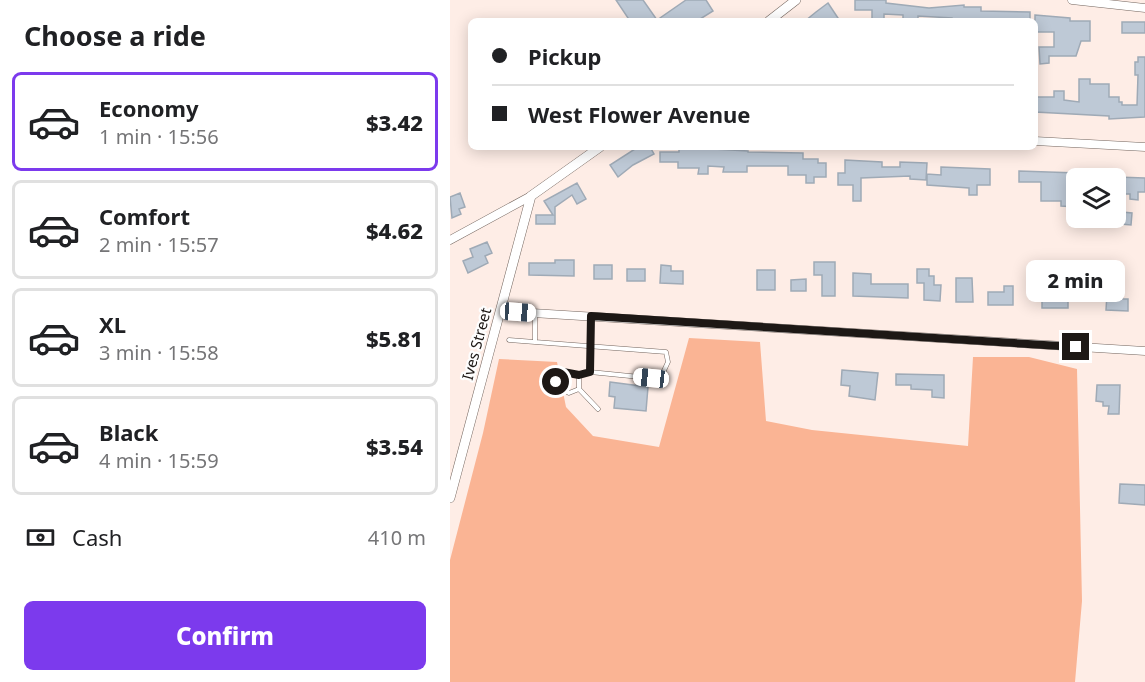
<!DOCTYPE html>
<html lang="en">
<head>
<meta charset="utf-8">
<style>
  body { margin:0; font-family:"Noto Sans",sans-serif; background:#f6f6f6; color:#202124; height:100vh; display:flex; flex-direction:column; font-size:22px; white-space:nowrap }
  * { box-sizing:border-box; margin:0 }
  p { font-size:20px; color:#757577 }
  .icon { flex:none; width:33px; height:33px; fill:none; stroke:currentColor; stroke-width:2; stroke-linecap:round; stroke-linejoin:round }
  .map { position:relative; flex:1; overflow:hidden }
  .panel { display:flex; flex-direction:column; background:#fff; width:450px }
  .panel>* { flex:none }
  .top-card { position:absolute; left:18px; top:18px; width:570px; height:132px; border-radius:9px; box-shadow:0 3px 15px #0003; display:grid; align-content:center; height:132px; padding:0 24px; background:#fff }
  .fabs { position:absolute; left:616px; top:168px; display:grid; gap:12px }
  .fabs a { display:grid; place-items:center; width:60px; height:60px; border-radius:9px; background:#fff; box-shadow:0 3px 15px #0003; font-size:30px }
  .end { position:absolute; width:27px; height:27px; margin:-14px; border:8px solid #1d1815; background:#fff; box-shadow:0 0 0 3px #fff }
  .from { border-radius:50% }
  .bubble { position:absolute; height:42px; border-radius:9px; background:#fff; box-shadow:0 3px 15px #0003; font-size:20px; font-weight:800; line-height:42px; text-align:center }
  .car { position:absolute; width:18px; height:36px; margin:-18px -9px; border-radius:8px; box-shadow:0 0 4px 2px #0007; background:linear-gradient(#fff 24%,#345 0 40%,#fff 0 76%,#345 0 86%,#fff 0) }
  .top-card b { display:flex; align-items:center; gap:21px; height:57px; font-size:22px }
  .top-card b+b { border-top:2px solid #e0e0e0 }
  .top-card i { width:15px; height:15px; background:#202124 }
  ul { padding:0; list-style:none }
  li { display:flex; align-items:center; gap:18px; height:99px; margin:0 12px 9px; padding:0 12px; border:3px solid #e0e0e0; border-radius:9px }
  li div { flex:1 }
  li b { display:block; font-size:22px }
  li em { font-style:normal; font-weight:800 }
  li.active { border-color:#7c3aed }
  li>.icon { width:54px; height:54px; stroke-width:1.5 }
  h2 { padding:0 24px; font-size:27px; line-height:72px }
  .pay { display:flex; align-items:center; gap:15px; height:66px; padding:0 24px; font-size:22px }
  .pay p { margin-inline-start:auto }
  .primary-button { display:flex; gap:12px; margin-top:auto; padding:12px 24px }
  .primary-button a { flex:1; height:69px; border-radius:9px; background:#7c3aed; color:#fff; font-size:24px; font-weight:800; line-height:69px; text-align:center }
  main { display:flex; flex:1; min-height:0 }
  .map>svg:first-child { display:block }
  .green { fill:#fab494 }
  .building { fill:#bec9d6; stroke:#9faab6; stroke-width:1.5 }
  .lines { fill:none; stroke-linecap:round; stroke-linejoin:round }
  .service-casing { stroke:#73655e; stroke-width:5 }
  .minor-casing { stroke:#73655e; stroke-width:9 }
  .tertiary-casing { stroke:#73655e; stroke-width:10 }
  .service { stroke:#fff; stroke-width:4 }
  .minor { stroke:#fff; stroke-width:8 }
  .tertiary { stroke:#fff; stroke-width:9 }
  .route { stroke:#1d1815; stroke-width:8 }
  .labels { text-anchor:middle; stroke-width:4.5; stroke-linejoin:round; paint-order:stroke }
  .street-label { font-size:15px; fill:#1d1815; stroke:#fefefe }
</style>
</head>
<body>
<main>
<section class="panel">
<h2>Choose a ride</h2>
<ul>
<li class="active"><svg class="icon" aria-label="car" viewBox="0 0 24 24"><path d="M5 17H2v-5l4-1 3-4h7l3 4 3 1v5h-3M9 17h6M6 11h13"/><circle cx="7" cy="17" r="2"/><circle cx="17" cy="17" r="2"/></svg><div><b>Economy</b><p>1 min · 15:56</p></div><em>$3.42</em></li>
<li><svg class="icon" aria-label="car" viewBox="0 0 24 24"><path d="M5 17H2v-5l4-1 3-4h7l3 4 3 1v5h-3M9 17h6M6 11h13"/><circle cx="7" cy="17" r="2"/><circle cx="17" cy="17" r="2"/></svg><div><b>Comfort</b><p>2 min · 15:57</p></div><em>$4.62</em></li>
<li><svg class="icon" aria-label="car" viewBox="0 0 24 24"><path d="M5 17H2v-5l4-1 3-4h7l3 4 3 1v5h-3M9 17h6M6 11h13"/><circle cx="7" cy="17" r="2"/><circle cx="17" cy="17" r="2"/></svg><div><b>XL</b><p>3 min · 15:58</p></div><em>$5.81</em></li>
<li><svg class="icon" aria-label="car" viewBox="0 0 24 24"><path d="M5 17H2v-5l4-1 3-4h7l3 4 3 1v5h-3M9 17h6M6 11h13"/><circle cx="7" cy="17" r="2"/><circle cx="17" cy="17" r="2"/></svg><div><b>Black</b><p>4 min · 15:59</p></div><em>$3.54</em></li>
</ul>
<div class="pay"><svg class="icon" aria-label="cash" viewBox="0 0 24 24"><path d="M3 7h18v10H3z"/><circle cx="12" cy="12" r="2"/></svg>Cash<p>410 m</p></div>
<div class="primary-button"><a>Confirm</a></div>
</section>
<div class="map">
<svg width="695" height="682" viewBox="0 0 695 682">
  <rect width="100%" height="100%" fill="#feede6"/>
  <path class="green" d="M239,338L310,342L316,421L362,430L518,446L523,357H579L627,369L632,601L625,682H0V560L33,433L49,359L107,362L116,407L143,436L209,447Z"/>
  <path class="building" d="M166,0H193L207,20L236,0H256L263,11L247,21H180Z
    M405,0H436V3L479,8L514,5V7H531V11L580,12V21H502V18L468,16V21H463L453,20V15L434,14V21H422V10H405Z
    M378,3L390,21H355L366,12Z
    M585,15L620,18V21H640V41H631L626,56H599V63L590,64L589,47H604V32H585Z
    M672,22H695V33H672Z
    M688,57H695V117L659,119V116L585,112V97H604V91H614V100L629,102V79H640V84H659V97H669V102H672V105H687L688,75H685V62H688Z
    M188,147H200L204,154L183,165L168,177L160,165Z
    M229,147L298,151V152L353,153V159H368V163H376V177H364V183H356V175H338V166H297V172H273L274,167L258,166V174H248L249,168H228V162H210V152H229Z
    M395,160L432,162V167H450V162L477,163L476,180L460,179V176L411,178V201H403V185H388V173H395Z
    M491,167L540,169V185H527V195H519V188L477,185V174L491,175Z
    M569,171L627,173L626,207L611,206V201H591V182H569Z
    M666,177L695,178V192H688V200L680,199V194H666Z
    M127,183L136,199L127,204L122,195L105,207V224H86V215H103L94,201Z
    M10,193L15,207L9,209L11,214L2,218L0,197Z
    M672,212L682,213L681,225L671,224Z
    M37,242L42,253L35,256L38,263L18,273L13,261L23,257L20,249Z
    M105,260H124V276L79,275V263H105Z
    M364,262H385V296H372V275H364Z
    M144,265H162V279H144Z
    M211,265L221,266V271H233V284L210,283Z
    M177,269H195V281H177Z
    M467,269H479V276H484V285H491L490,301L474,300V283H467Z
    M307,270H325V290H307Z
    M403,273L421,274V284H458V298L403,296Z
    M506,278H522L523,302H506Z
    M356,279V291H341V280Z
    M554,286H563V305H538V292H554Z
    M592,292L618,293V308H592Z
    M657,294L673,295L672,299H678V311L656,310Z
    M392,370L428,373L425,400L399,396L400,386L391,385Z
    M446,374L494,375V398L482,397V390L461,389V385H446Z
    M160,382L198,387L196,411L164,408L165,397L159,396Z
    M647,385H670L669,414H658L659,406H653V402L646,401Z
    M670,484L695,485V505L669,503Z"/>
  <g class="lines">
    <defs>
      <path id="service" d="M85,314V342L216,352L218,362L211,377L200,378L140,372L141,317
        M59,340L85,342
        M129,375V389L119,393L110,388L106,382L107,376L113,372L129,375L140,372
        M129,389L148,409"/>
      <path id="minor" d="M622,0L695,8
        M585,141L695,147
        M0,240L81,196
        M51,311L695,351"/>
      <path id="tertiary" d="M319,21L346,0
        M0,498L81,196L150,147"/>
    </defs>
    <use href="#service" class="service-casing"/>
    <use href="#minor" class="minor-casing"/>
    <use href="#tertiary" class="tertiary-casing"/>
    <use href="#service" class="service"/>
    <use href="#minor" class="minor"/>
    <use href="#tertiary" class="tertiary"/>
  </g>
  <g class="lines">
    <path class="route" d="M106,382L107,376L113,372L129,375L140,372L141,316L626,347"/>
  </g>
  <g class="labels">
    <g class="street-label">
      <text transform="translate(27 344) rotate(-75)" y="5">Ives Street</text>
    </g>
  </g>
</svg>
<div class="fabs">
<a><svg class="icon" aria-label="layers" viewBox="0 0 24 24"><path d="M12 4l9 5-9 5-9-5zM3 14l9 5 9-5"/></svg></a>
</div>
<i class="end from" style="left:106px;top:382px"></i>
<i class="end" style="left:626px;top:347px"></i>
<div class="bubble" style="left:576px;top:260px;width:99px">2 min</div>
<i class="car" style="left:68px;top:312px;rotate:94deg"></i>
<i class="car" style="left:201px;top:378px;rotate:276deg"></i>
<div class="top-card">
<b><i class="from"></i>Pickup</b>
<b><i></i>West Flower Avenue</b>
</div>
</div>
</main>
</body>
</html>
